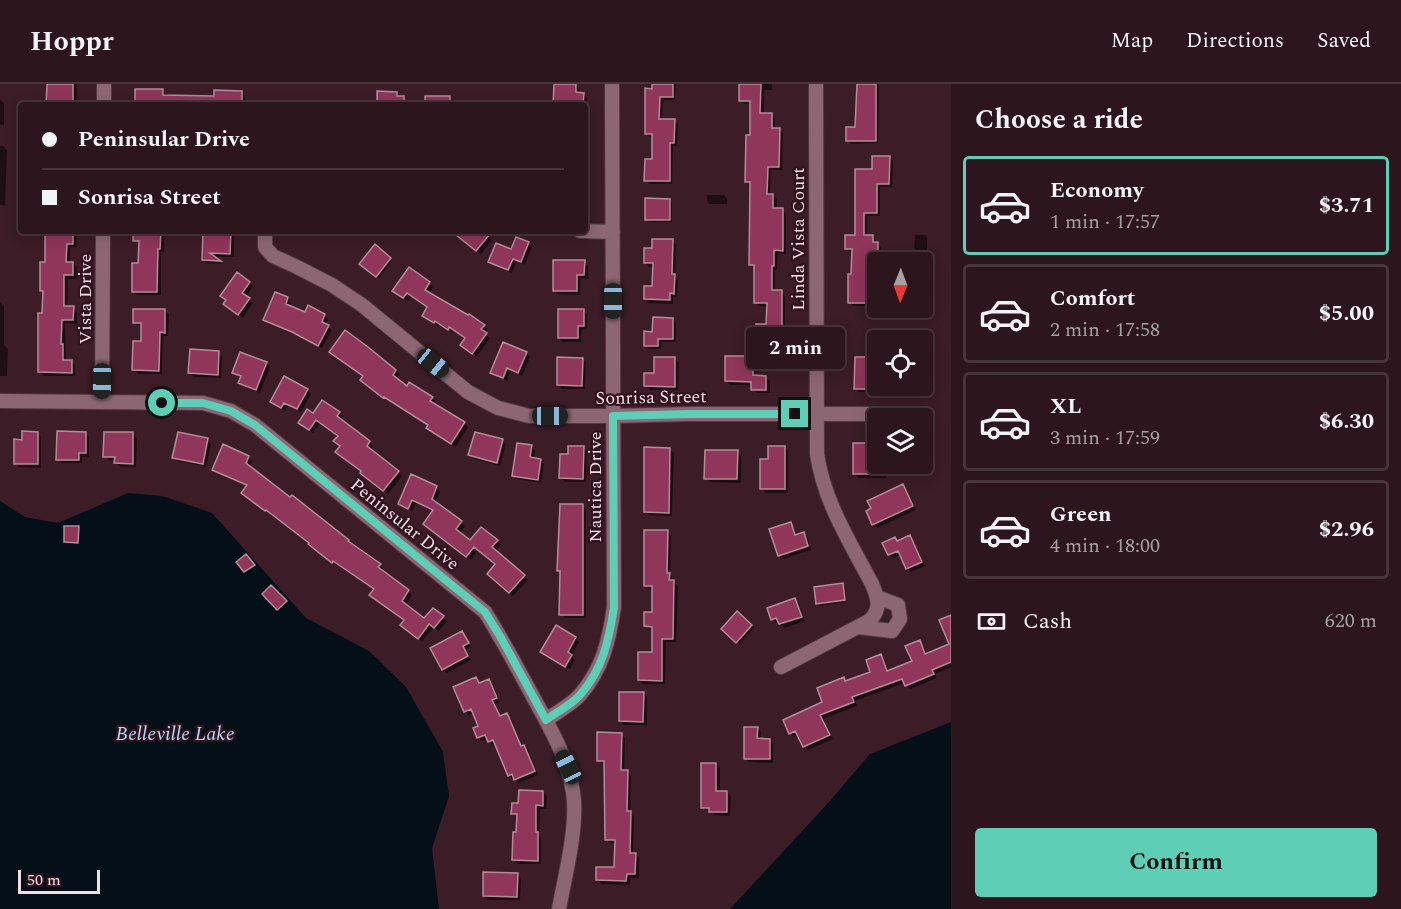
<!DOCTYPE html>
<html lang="en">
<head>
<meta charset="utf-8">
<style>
  body { margin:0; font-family:Spectral,serif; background:#38222a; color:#f1f3f6; height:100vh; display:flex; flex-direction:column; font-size:22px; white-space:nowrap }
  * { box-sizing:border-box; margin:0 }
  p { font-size:20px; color:#a69fa4 }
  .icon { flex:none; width:33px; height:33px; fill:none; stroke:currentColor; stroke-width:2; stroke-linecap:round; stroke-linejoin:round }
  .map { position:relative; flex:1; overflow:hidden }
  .drawer { display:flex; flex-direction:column; background:#2c151d; width:450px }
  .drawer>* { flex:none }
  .top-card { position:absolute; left:18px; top:18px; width:570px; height:132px; border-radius:6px; box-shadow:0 3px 15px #0003,0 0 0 2px #48343b; display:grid; align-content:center; height:132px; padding:0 24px; background:#2c151d }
  .needle { width:39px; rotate:181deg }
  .controls { position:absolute; left:867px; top:168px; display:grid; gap:12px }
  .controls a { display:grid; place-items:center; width:66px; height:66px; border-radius:6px; background:#2c151d; box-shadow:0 3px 15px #0003,0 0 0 2px #48343b; font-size:30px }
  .scale { position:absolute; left:18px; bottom:15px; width:82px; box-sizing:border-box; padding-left:6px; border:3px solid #f3dee4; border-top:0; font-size:16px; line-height:21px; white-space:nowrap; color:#f3dee4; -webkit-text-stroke:4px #30131e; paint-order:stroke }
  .end { position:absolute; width:27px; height:27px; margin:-14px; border:8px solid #5eceb7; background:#111; box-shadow:0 0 0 3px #111 }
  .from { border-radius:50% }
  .bubble { position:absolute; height:42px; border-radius:6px; background:#2c151d; box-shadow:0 3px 15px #0003,0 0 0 2px #48343b; font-size:20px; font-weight:700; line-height:42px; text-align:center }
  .car { position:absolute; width:18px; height:36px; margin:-18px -9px; border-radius:8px; box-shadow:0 0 4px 2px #0007; background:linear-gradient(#222 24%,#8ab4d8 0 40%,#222 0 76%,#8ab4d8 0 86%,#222 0) }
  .top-card b { display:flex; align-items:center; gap:21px; height:57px; font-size:22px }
  .top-card b+b { border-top:2px solid #48343b }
  .top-card i { width:15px; height:15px; background:#f1f3f6 }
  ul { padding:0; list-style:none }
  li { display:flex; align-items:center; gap:18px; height:99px; margin:0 12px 9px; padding:0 12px; border:3px solid #48343b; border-radius:6px }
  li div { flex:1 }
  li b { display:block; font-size:22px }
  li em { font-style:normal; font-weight:700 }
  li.on { border-color:#5eceb7 }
  li>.icon { width:54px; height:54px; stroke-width:1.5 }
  h2 { padding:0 24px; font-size:27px; line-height:72px }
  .pay { display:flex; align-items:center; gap:15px; height:66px; padding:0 24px; font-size:22px }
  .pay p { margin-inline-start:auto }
  .button { display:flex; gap:12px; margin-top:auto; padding:12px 24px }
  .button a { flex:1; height:69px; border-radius:6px; background:#5eceb7; color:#111; font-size:24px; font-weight:700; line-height:69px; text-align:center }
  header { display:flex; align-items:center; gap:36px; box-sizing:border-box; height:84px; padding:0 30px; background:#2c151d; border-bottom:2px solid #48343b }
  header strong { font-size:28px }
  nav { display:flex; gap:33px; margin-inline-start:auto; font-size:21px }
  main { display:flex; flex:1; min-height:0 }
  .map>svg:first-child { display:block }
  .water { fill:#040f17 }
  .shadow { fill:#0007 }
  .building { fill:#8f365a; stroke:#b48c98; stroke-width:1.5 }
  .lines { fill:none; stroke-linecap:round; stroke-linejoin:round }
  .minor-casing { stroke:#533943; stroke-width:16 }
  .minor { stroke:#8c6773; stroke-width:14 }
  .route { stroke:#5eceb7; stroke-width:8 }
  .labels { text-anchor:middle; stroke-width:4.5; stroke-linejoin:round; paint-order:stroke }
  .street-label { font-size:18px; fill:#f3dee4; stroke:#30131e }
  .water-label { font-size:20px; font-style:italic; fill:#afdbf9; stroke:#30131e }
</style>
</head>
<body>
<header>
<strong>Hoppr</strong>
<nav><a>Map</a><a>Directions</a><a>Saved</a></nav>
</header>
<main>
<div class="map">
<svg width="951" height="825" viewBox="0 0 951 825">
  <rect width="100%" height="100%" fill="#3b1c27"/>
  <path class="water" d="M128,409L162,412L212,429L306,534L369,567L406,603L443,668L449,712L432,764L439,825H0V417L25,433L58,439Z
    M951,638V825H730L830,717L870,670Z"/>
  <path class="shadow" d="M45,0H77V21H48V7L45,3Z
    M654,0H676L675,16H663L662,37H674L678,40L677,62H673L672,100H649L646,96L653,77V53H650L646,49Z
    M741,0H772V6H764V31H771L775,34V45H779L783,49L782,86H771L770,111H773L777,115L776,126H783L786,130V170L778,169L777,185H775V208H781L785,212V252H781V261L761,260L757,256L767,242L768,223L759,222L755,219V184L751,180L750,101L747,97L752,52V20H744L741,16Z
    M858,0H879L878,59L851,60L848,56L856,45Z
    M576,2L580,6L579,10H583L587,14V31H585V21H556Z
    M162,6L166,10V13H216L241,8L245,12V18L341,19V16L378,17L396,9L408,18V21H136Z
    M0,15L4,19V41H0Z
    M585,53L587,55V67H585Z
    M0,62H3L7,66L5,121H0Z
    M889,73L893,77L892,103H880V132H867V153H873L876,156V159L881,163V175H874V184H870V201L874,204V211H870V222H853L850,219L853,192V168H850L846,165L856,153L874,87Z
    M585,95L588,98V111H585Z
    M707,111H724L727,114V120H710L707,117Z
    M670,116L672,119V138H649L647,135Z
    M46,147H77L76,163H70V179H73L77,183V195H68L67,224H73L77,228V240L65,239L66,277H71L75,281V292H44L40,288L44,231V209L41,207L46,179Z
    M134,147H164V168H161V211H137L133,207L140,180V160H138L134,157Z
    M204,147H234V173H212L222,180L207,179L203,176Z
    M460,147H482L492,156L481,170L461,154Z
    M915,151H925L927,154V166H917L914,164Z
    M672,157L676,161L675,193L678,196L677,213H673V220L649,219L645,215L653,204L654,183H649L645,179L653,166Z
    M528,159L532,163L525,181L517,177L512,189L494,181L490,177Z
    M390,175L392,177L379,194L363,182Z
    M584,178L588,182V195L580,194V211L558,210L554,206Z
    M409,185L433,203L429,209L484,242L488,246L485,249L490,254L477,272L466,265V255L454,246L452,248L440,240L438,242L424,232L429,223L412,211L408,217L398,210Z
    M249,199L253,202L246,213L253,219L243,234L229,224L228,217Z
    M287,215L291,219L289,224L305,230L309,223L325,232L328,236L325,241L332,246L322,264L297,251L269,240L265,236Z
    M0,218L4,222V261L8,265L7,292H0Z
    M165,227L169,230L168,252H163L162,290H138L134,286L142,259L143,242H138L134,238Z
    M583,227L587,231V245L581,246V258H563L559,254Z
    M673,235L676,239V258H661V265H649L645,261L654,249Z
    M218,269L222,273L221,294L194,293L190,289Z
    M526,269L530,273L522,292L511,287L507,297L496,292L492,288Z
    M752,274L756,278V293H766L770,297V309H757L753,305V301H730L726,297Z
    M582,275L586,279L585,305H562L558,301Z
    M675,275L679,279L678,306H650L646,302L655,291Z
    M878,275L877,308H859L855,304Z
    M266,279L270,283L260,309L244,303L240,299L242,293L234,288Z
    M395,287L399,291L396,295L407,304L432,314L436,318L434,321L464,339L468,343L456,363L432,348L428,344L429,341L388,316V317L366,300Z
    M307,306L311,310L301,328L288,321L285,327L272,318Z
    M322,318L339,329L343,333L341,337L373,362L370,366L402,392L388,410L365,392L341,363L339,352L320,339L313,349L304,342Z
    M37,349L41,353V384L19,383L15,379L24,357Z
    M85,349L89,353V373H82V379H62L58,375Z
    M133,350L137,354L136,383H120L116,379V376H109L105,372Z
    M207,356L211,360L206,383L178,377L174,373Z
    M502,356L506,360L500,382L474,375L470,371Z
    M531,363L535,367L533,375L541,376L544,380L541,399L517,395L513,392Z
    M583,364L587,368L586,398H565L561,394L569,371Z
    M784,364L788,367V409H766L762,405L770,377Z
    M670,365L674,369L672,432L649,431L645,428Z
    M737,368L741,372V399L710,398L706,394Z
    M248,373L252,377L249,383L380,481L383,485L382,488L408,507L412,511L405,521L425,536L433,526L443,534L447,537L439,547L434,543L422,557L406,545V537L375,505L338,479L336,481L271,428L270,430L247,412L248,402L217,389L213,385Z
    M878,380H886V394H858L855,390Z
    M412,392L436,404L440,408L435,419L465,442L459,450L471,458L497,457L501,460L496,467L528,496L513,512L492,494L497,480L478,466L471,476L429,444L434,427L416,419L412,427L403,423L400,419Z
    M902,402L906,405L916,426L877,444L874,440Z
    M582,422L586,426V534H565L561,530L562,489L559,486Z
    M790,440L794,444L797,452L804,450L808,454L810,461L779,470Z
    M78,444L80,446V460H68L65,458Z
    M667,448L671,452L670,492L673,494V498L678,502L676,558H666L665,600H643L639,596L653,569L654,546H650L646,542L653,530L654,506H650L646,502Z
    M909,453L913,457L925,482L911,488L907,484L901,471L893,474L889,471L884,460L898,458Z
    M811,463V466L783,475L781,472Z
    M249,474L256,483L248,490L238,478Z
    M842,501L845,503L846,518L820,522L818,519Z
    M271,503L288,520L280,527L264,510Z
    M795,516L799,520L805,537L784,544L779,538L776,539L772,535Z
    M737,529L754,544L739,560L723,545Z
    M951,532V583L935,590L937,594L910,605L904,599L855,617L857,622L823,635L833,655L808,666L804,663L799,651L795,653L791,649L824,619L844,595L846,598L872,589L881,572L885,576L889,588L914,578L919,558L923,562L927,571L951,561Z
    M462,549L466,553L471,563L466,566L471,576L447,589L443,585Z
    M575,554L579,558L571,572L575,576L570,585L546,572L542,568Z
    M476,595L480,600L489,597L492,600L500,618L495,620L501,633L507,631L511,635L522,663L524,662L528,666L538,691L519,699L515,694L513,695L509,691L496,660L493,662L488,655L482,657L478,654L475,645L480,643L475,629L469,631L465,627Z
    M643,609L647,613V641H624L620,637Z
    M757,644L761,648V656H769L773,660V679L749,678L745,675Z
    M621,650L625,654L624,688H627L631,692L630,729L634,733L633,770H635L639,774V794H630V801L601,800L598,796L616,785V759H610L606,755V680H602L598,676Z
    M716,680L720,684V708H727L731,712L730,732L715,731L710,727H707L703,723Z
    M543,708L547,712L546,725H540L539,751L541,754V780H518L514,776L518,749V733L513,729L520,721Z
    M517,790L521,794L520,816H488L484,812Z"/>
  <path class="building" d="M47,0H73V21H46Z
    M554,0H576V8L584,9L583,21H553Z
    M652,0H673V13H660L659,35H675L674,59H670V97H644L645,75H652V50H645V4L652,5Z
    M739,0H761L760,29H772V44H780L779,83H768L767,110H773V124H783V167L774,166V182H772V206H782V249H778V258L755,257L756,240H766L767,219H754V181H749L750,98H745L746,51H750V17H739Z
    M857,0H876V57H846V43H855Z
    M135,5H163V11L214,12V6L242,7V21H135Z
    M377,7L397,8V12H404V21H377Z
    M425,12H450V21H425Z
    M872,72H890L889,100H877V129H864V151H873V158H878V172H871V181H867V199H871V208H867V219H848V190H851L852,165H845V151H855V85H872Z
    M645,114L670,115V136H645Z
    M45,147H73V160H67L66,178H73V191H64V222H74L73,236H62L61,260H63V276H72V289L38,288V229H42L43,207H40V178H45Z
    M133,147H161L160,165H158L157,208H132V179H138L139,157H133Z
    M203,147H231L230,170L210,169L221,177L202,176Z
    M451,147H484L489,151L476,167Z
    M516,153L529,158L521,178L513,175L508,186L488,178L496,159L511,165Z
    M652,155H673L672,190H675L674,210L670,209V216L644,215V202H652L653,179H644V164H652Z
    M375,160L391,174L376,193L359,180Z
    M553,176H585L584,191H577V207H553Z
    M409,183L430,198L425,206L468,231L469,230L485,241L481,245L487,249L472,270L460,261L465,254L449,243L448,246L435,237L434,239L422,232L427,223L407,209L403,214L392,207Z
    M237,188L250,198L242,209L250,214L238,231L223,220L226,216L220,212Z
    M275,208L288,213L286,220L305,228L308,221L325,230L322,238L329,241L318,262L292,248L263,236Z
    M133,225H165V249L160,248L159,287L132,286L133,257H141V239H133Z
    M558,225H584V242H578V254H558Z
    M653,233L673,234V255H658V262H644V247L652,248Z
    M345,246L368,263L396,286L393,291L407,302L409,298L433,313L430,317L465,338L451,360L426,344L428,341L384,313L383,314L360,296L363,292L329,268Z
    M503,258L527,268L518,289L507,284L503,294L490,289Z
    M190,265L219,267L218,291L188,289Z
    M240,268L267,278L256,306L238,299L241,292L232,289Z
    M725,272H753V291L766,292V306H751V298L725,297Z
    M557,273L583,274L582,302L557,301Z
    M654,273H675V303L644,302V289H654Z
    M855,273H878V282H874L873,305H854Z
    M284,292L308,305L297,325L284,319L281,324L270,318Z
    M322,316L340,328L337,332L370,357L367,362L399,387L383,407L360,389L361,387L335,368L340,362L333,357L338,352L316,336L309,346L298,339L307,325L313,329Z
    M22,347L38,348V380H14V355L22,356Z
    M57,347L86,348V369H79V376H56Z
    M104,348H133V380L114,379L115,373H103Z
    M178,348L208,354L203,380L172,374Z
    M475,348L503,355L497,379L468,371Z
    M517,359L532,361L530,373L541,375L538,396L512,392Z
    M853,359H878V380H883V390H853Z
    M223,360L249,372L246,379L290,413L292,411L349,456L348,457L381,480L378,483L409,506L402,517L424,534L433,524L444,532L434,544L429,540L418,555L400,541L404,536L369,511L374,505L333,477L332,479L308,460L309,459L266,426L265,427L241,409L247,401L212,386Z
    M568,362H584L583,395L559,394L560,370H568Z
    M768,362H785V405H760V375H768Z
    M644,363L670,364L669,429L644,428Z
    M705,366H738L737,395H704Z
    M411,390L437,402L432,415L462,437L456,445L470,456L481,443L498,456L492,463L525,491L509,509L487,490L495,480L474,463L466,473L423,440L433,426L412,416L408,425L398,420Z
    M903,400L913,422L872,441L866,427L871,424L867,417Z
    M560,420H583V531H559L560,487H557Z
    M791,438L795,451L804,448L808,462L778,472L769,445Z
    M64,442H79L78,459L64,458Z
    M644,446H668L667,489H670L669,496H674L673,555H662V597L638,596V568H652V543L644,542V528H652V502H644Z
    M910,451L922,478L906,485L898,467L888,471L882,459L895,453L897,457Z
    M246,470L255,481L244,488L236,478Z
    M843,499L845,516L816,520L814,503Z
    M271,501L287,517L277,526L262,510Z
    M795,514L802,533L779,540L776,534L771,536L767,524Z
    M737,527L752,541L736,559L721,545Z
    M951,531V578L932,586L934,590L905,602L902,595L852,613L854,618L820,631L830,651L803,663L795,647L789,650L783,636L822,618L817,604L844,593L845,597L870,588L866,576L881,570L887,587L912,577L905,562L920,556L925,570L949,560L939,536Z
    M556,541L576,553L568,568L572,571L565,583L540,568Z
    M462,547L469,559L463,562L468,572L442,586L430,564Z
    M476,593L479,599L489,595L497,614L492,616L500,632L507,629L521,662L524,661L535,687L514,696L512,690L508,692L493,656L488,658L485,651L477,654L473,644L478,642L471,625L464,628L453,603Z
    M619,608H644L643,638L619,637Z
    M744,643H758L757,654L770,655V675H744Z
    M597,648L622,649L621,686H628L627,727H631L630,769H636L635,790H627L626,797L596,796V783H614L615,756H605L604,677H597Z
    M701,679H716V707H727V728H709V724H701Z
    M519,706L543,707V722L536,721V748H538V777L512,776L513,748H516L517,730H511L512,719H518Z
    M483,788L518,789L517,813L483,812Z"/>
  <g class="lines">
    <defs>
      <path id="minor" d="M104,21V0
        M265,147V163L273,172L297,183L332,201L362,221L468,308L498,324L529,332H613L690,330H927
        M580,147L613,148
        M0,317L203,319L231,327L255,341L485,528C502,555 517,583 532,611C550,644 571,678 574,717C576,750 565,792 559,825
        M102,318L103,147
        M858,543L892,547L900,535L898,521L877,513
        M781,583L869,537C882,525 878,514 872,500C850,458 824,418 817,370L816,0
        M546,636C557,628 571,621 580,611C603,584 609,557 614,523L612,0"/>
    </defs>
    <use href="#minor" class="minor-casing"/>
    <use href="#minor" class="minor"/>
  </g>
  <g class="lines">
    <path class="route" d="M162,319H203L231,327L255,341L485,528L500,552L546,636C557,628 571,621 580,611C603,585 609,556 614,523L613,332L690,330H795"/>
  </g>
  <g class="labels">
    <g class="street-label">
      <text transform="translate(798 155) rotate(-90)" y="6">Linda Vista Court</text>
      <text transform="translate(85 215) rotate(-90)" y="6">Vista Drive</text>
      <text transform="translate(651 313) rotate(-1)" y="6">Sonrisa Street</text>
      <text transform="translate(595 403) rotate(-90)" y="6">Nautica Drive</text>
      <text transform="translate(405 440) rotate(39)" y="6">Peninsular Drive</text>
    </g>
    <g class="water-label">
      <text x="175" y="656">Belleville Lake</text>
    </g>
  </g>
</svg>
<div class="controls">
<a><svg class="needle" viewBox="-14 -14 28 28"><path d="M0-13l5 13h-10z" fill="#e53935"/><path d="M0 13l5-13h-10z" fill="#a69fa4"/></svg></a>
<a><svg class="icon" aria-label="locate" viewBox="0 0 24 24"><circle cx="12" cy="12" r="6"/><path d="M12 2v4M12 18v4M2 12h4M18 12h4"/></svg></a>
<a><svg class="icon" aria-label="layers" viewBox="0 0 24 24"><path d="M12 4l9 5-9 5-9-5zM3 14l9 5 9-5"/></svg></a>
</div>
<div class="scale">50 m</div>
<i class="end from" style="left:162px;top:319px"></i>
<i class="end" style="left:795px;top:330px"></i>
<div class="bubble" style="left:746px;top:243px;width:99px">2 min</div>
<i class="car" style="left:613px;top:217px;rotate:180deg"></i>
<i class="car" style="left:433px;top:279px;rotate:129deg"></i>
<i class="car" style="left:102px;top:297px;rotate:181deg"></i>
<i class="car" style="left:550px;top:332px;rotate:90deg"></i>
<i class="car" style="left:568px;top:683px;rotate:334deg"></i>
<div class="top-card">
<b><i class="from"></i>Peninsular Drive</b>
<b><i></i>Sonrisa Street</b>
</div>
</div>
<section class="drawer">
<h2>Choose a ride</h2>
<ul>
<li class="on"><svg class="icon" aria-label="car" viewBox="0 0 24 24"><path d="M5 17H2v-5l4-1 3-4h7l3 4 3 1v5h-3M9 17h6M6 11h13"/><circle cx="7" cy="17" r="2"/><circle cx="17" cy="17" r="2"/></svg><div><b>Economy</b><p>1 min · 17:57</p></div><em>$3.71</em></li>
<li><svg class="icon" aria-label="car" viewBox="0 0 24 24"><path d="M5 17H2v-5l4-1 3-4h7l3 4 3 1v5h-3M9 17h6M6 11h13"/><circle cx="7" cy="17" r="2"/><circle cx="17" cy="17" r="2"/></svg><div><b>Comfort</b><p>2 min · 17:58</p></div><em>$5.00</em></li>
<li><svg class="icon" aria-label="car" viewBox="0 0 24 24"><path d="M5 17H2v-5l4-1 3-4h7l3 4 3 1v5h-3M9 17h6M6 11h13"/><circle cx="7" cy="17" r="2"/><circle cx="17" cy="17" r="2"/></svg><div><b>XL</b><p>3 min · 17:59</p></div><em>$6.30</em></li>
<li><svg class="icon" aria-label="car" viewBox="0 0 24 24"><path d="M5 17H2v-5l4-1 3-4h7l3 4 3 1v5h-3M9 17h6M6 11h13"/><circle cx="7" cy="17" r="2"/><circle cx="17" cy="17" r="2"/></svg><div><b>Green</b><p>4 min · 18:00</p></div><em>$2.96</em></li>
</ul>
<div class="pay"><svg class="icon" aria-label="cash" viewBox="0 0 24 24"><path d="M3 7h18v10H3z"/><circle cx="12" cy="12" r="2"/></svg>Cash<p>620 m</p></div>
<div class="button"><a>Confirm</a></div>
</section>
</main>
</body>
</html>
